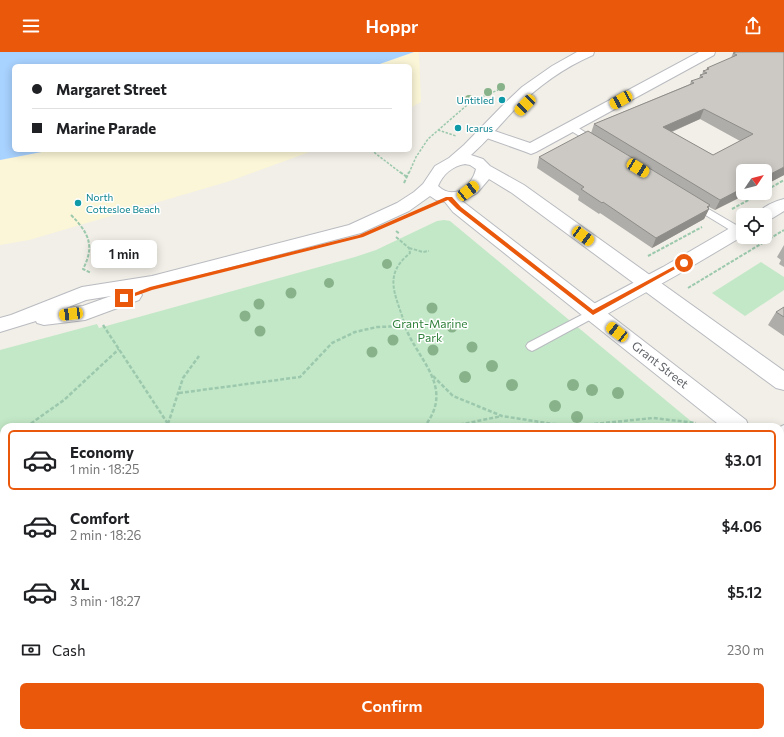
<!DOCTYPE html>
<html lang="en">
<head>
<meta charset="utf-8">
<style>
  body { margin:0; font-family:Commissioner,sans-serif; background:#f6f6f6; color:#202124; height:100vh; display:flex; flex-direction:column; font-size:15px; white-space:nowrap }
  * { box-sizing:border-box; margin:0 }
  p { font-size:13px; color:#757577 }
  .icon { flex:none; width:22px; height:22px; fill:none; stroke:currentColor; stroke-width:2; stroke-linecap:round; stroke-linejoin:round }
  .map { position:relative; flex:1; overflow:hidden }
  .side { position:absolute; left:0px; top:371px; width:784px; height:314px; display:flex; flex-direction:column; background:#fff; border-radius:12px 12px 0 0; box-shadow:0 2px 10px #0003 }
  .side>* { flex:none }
  .banner { position:absolute; left:12px; top:12px; width:400px; height:88px; border-radius:6px; box-shadow:0 2px 10px #0003; display:grid; align-content:center; height:88px; padding:0 20px; background:#fff }
  .needle { width:26px; rotate:55deg }
  .tools { position:absolute; left:736px; top:112px; display:grid; gap:8px }
  .tools a { display:grid; place-items:center; width:36px; height:36px; border-radius:6px; background:#fff; box-shadow:0 2px 10px #0003; font-size:20px }
  .end { position:absolute; width:18px; height:18px; margin:-9px; border:5px solid #ea580c; background:#fff; box-shadow:0 0 0 2px #fff }
  .from { border-radius:50% }
  .bubble { position:absolute; height:28px; border-radius:6px; background:#fff; box-shadow:0 2px 10px #0003; font-size:13px; font-weight:600; line-height:28px; text-align:center }
  .car { position:absolute; width:12px; height:24px; margin:-12px -6px; border-radius:5px; box-shadow:0 0 3px 1px #0007; background:linear-gradient(#f5c518 24%,#345 0 40%,#f5c518 0 76%,#345 0 86%,#f5c518 0) }
  .banner b { display:flex; align-items:center; gap:14px; height:38px; font-size:15px }
  .banner b+b { border-top:1px solid #e0e0e0 }
  .banner i { width:10px; height:10px; background:#202124 }
  ul { padding:7px 0 0; list-style:none }
  li { display:flex; align-items:center; gap:12px; height:60px; margin:0 8px 6px; padding:0 12px; border:2px solid transparent; border-radius:6px }
  li div { flex:1 }
  li b { display:block; font-size:15px }
  li em { font-style:normal; font-weight:600 }
  li.active { border-color:#ea580c }
  li>.icon { width:36px; height:36px; stroke-width:1.5 }
  .pay { display:flex; align-items:center; gap:10px; height:44px; padding:0 20px; font-size:15px }
  .pay p { margin-inline-start:auto }
  .action { display:flex; gap:8px; margin-top:auto; padding:8px 20px }
  .action a { flex:1; height:46px; border-radius:6px; background:#ea580c; color:#fff; font-size:16px; font-weight:600; line-height:46px; text-align:center }
  header { display:flex; justify-content:space-between; align-items:center; height:52px; padding:0 20px; background:#ea580c; color:#fff; font-size:18px; font-weight:600 }
  .map>svg:first-child { display:block }
  .green { fill:#c3e8c7 }
  .sand { fill:#fbf6d7 }
  .water { fill:#a8d2ff }
  .lines { fill:none; stroke-linecap:round; stroke-linejoin:round }
  .service-casing { stroke:#b9bbc0; stroke-width:2 }
  .minor-casing { stroke:#b9bbc0; stroke-width:2 }
  .tertiary-casing { stroke:#b9bbc0; stroke-width:2 }
  .path-far3 { stroke:#9cc9ad; stroke-width:1.5; stroke-dasharray:2.5 1.5; stroke-linecap:butt }
  .path-far2 { stroke:#9cc9ad; stroke-width:2; stroke-dasharray:3.5 1.5; stroke-linecap:butt }
  .path-far1 { stroke:#9cc9ad; stroke-width:2.5; stroke-dasharray:4 2; stroke-linecap:butt }
  .path { stroke:#9cc9ad; stroke-width:3; stroke-dasharray:5 2.5; stroke-linecap:butt }
  .service { fill:#fff; fill-rule:evenodd }
  .minor { fill:#fff; fill-rule:evenodd }
  .tertiary { fill:#fff; fill-rule:evenodd }
  .tree { fill:#88b38a }
  .wall { fill:#afada9; fill-rule:evenodd }
  .shaded-wall { fill:#8f8d89 }
  .building { fill:#ccc9c4; stroke:#8f8d89; fill-rule:evenodd }
  .route { fill:#ea580c }
  .culture-dot { fill:#0f9aa8; stroke:#fff; stroke-width:1.5 }
  .labels { text-anchor:middle; stroke-width:3; stroke-linejoin:round; paint-order:stroke }
  .far-culture-label { font-size:10px; fill:#0d838f; stroke:#fff; text-anchor:start }
  .park-label { font-size:12px; fill:#32823d; stroke:#fff }
  .street-label { font-size:12px; fill:#5e6167; stroke:#fff }
</style>
</head>
<body>
<header><svg class="icon" aria-label="menu" viewBox="0 0 24 24"><path d="M4 6h16M4 12h16M4 18h16"/></svg>Hoppr<svg class="icon" aria-label="share" viewBox="0 0 24 24"><path d="M12 15V3M7 8l5-5 5 5M5 13v7h14v-7"/></svg></header>
<div class="map">
<svg width="784" height="685" viewBox="0 0 784 685">
  <rect width="100%" height="100%" fill="#f1efe7"/>
  <path class="green" d="M444,168L450,169L698,375H4V443L0,432V298L97,272L99,276L355,205L376,198L437,169Z
    M761,210L784,225V238L745,264L712,241Z
    M91,681H301L295,685H93Z"/>
  <path class="sand" d="M414,0H419L421,50L410,56V14H374Z
    M52,98H315L230,129L29,188L0,193V108Z"/>
  <path class="water" d="M0,0H414L374,14H14V98H52L0,108Z"/>
  <g class="lines">
    <defs>
      <path id="service" d="M571,72L574,73L602,91L597,94L594,93L568,77L567,75Z
        M693,148L743,177V181H735L689,153L688,151Z
        M593,257L597,258L599,261L597,264L536,297L532,299L528,297L526,294L528,291Z
        M780,672L784,674V685H773L771,681H780Z
        M92,681H111L112,685H94Z"/>
      <path id="minor" d="M699,0H715L714,3L536,100L531,102L526,100L481,84L478,81L481,78L486,76L530,91Z
        M784,147V159L771,167L765,168V163H756C762,155 775,149 784,147Z
        M743,170V184L677,223L600,266L593,268L586,266L583,261L586,256L663,215L737,172Z
        M784,373V394L780,396V375Z
        M4,594V624L0,626V596Z
        M413,681H444L446,685H414Z"/>
      <path id="tertiary" d="M577,0H594L593,3C563,16 537,35 514,58C500,73 487,89 471,103L483,107L490,114L524,133L784,319V338L776,336L512,141L489,127L477,141L462,149L746,368L749,375H722L453,160L445,150L436,148L430,144L409,159L361,181L139,239L142,243L139,248L85,268L44,273L37,271L36,269L0,280V266L11,263L82,235L152,224L349,173L397,151L414,140L423,132L435,114L449,106L464,93L505,51L522,35L552,14ZM465,112L470,113L476,117C472,134 454,149 438,134C443,122 453,114 465,112ZM111,244L83,254L66,256L86,248Z
        M780,398L784,399V422L780,421Z"/>
    </defs>
    <use href="#service" class="service-casing"/>
    <use href="#minor" class="minor-casing"/>
    <use href="#tertiary" class="tertiary-casing"/>
    <path class="path-far3" d="M438,78L456,84
      M371,98L401,121
      M409,121L416,105L428,87L466,54L475,48L498,38"/>
    <path class="path-far2" d="M400,120L407,125
      M404,131L409,120
      M767,138L784,128
      M732,157L756,144
      M71,163C89,181 95,194 83,217L91,221
      M396,179L400,182
      M396,185L409,196L410,201C383,223 395,241 404,270
      M409,196L423,200L429,199
      M648,204L702,175
      M688,236L784,178"/>
    <path class="path-far1" d="M403,269C415,307 457,334 424,375
      M103,273L170,375
      M433,324L453,344L502,364L553,372L584,373L653,366L696,371
      M179,341L300,325L332,291L355,280L377,275L405,274
      M168,372L183,326L199,304
      M26,375L64,348L119,297
      M448,375L502,364
      M0,408L4,406
      M0,446L4,455"/>
    <path class="path" d="M3,454L4,456
      M0,649L4,646"/>
    <use href="#service" class="service"/>
    <use href="#minor" class="minor"/>
    <use href="#tertiary" class="tertiary"/>
  </g>
  <g class="tree">
    <circle cx="501" cy="35" r="4"/>
    <circle cx="488" cy="40" r="4"/>
    <circle cx="469" cy="47" r="4"/>
    <circle cx="387" cy="212" r="5"/>
    <circle cx="329" cy="231" r="5"/>
    <circle cx="291" cy="241" r="5.5"/>
    <circle cx="259" cy="252" r="5.5"/>
    <circle cx="432" cy="256" r="5.5"/>
    <circle cx="245" cy="264" r="5.5"/>
    <circle cx="452" cy="275" r="5.5"/>
    <circle cx="260" cy="279" r="5.5"/>
    <circle cx="393" cy="288" r="5.5"/>
    <circle cx="472" cy="295" r="5.5"/>
    <circle cx="433" cy="298" r="5.5"/>
    <circle cx="372" cy="300" r="5.5"/>
    <circle cx="492" cy="314" r="6"/>
    <circle cx="465" cy="325" r="6"/>
    <circle cx="512" cy="333" r="6"/>
    <circle cx="573" cy="333" r="6"/>
    <circle cx="592" cy="338" r="6"/>
    <circle cx="618" cy="341" r="6"/>
    <circle cx="555" cy="354" r="6"/>
    <circle cx="577" cy="365" r="6"/>
  </g>
  <path class="wall" d="M736,0L784,123L765,133V119L715,158L709,155V157L704,167L652,196L600,161L599,162L578,148L579,144L537,116L539,105L591,81L594,72L690,32L691,29L699,27L700,23H702L703,19L706,18L707,16L731,6L733,1ZM700,67L740,89L713,103L672,80Z
    M784,193V215L779,212L781,208L777,205Z
    M784,255V284L768,273L776,260Z
    M538,681H686L690,685H541Z
    M739,681H775L779,685H735Z"/>
  <path class="shaded-wall" d="M704,57L700,67L659,85L663,75Z
    M784,115V123L765,133V125Z
    M743,136V141H749L715,158L720,148Z
    M710,153L708,157H709L704,167L652,196L656,186Z
    M69,681H76L78,685H71Z"/>
  <path class="building" d="M736,0H784V115L765,125V119H743V136L720,148L594,72L694,31L691,29L703,25L700,23L707,21L703,19L709,17L707,16L737,3L733,1ZM704,57L753,82L713,103L663,75Z
    M588,79L710,153L707,155L709,157L656,186L603,150L602,151L581,137L584,135L539,105Z
    M784,255V265L776,260Z
    M780,452L784,456V584L780,588Z
    M6,681H69L71,685H0Z
    M547,681H686L690,685H550Z
    M745,681H775L779,685H741Z"/>
  <path class="route" d="M446,145H452L461,155L593,258L682,210L686,211L593,263L457,157L448,148L363,185L152,238L124,248L121,246L150,235L359,183Z"/>
  <g class="culture-dot">
    <circle cx="502" cy="48" r="4"/>
    <circle cx="458" cy="76" r="4"/>
    <circle cx="78" cy="151" r="4"/>
  </g>
  <g class="labels">
    <g class="far-culture-label">
      <text x="494" y="52" text-anchor="end">Untitled</text>
      <text x="466" y="80">Icarus</text>
      <text x="86" y="149">North<tspan x="86" dy="12">Cottesloe Beach</tspan></text>
    </g>
    <g class="park-label">
      <text x="430" y="276">Grant-Marine<tspan x="430" dy="14">Park</tspan></text>
    </g>
    <g class="street-label">
      <text transform="translate(660 313) rotate(38)" y="4">Grant Street</text>
    </g>
  </g>
</svg>
<div class="tools">
<a><svg class="needle" viewBox="-14 -14 28 28"><path d="M0-13l5 13h-10z" fill="#e53935"/><path d="M0 13l5-13h-10z" fill="#757577"/></svg></a>
<a><svg class="icon" aria-label="locate" viewBox="0 0 24 24"><circle cx="12" cy="12" r="6"/><path d="M12 2v4M12 18v4M2 12h4M18 12h4"/></svg></a>
</div>
<i class="end from" style="left:684px;top:211px"></i>
<i class="end" style="left:124px;top:246px"></i>
<div class="bubble" style="left:91px;top:188px;width:66px">1 min</div>
<i class="car" style="left:621px;top:48px;rotate:241deg"></i>
<i class="car" style="left:525px;top:53px;rotate:224deg"></i>
<i class="car" style="left:638px;top:116px;rotate:122deg"></i>
<i class="car" style="left:468px;top:139px;rotate:52deg"></i>
<i class="car" style="left:583px;top:184px;rotate:126deg"></i>
<i class="car" style="left:71px;top:262px;rotate:263deg"></i>
<i class="car" style="left:617px;top:280px;rotate:308deg"></i>
<div class="banner">
<b><i class="from"></i>Margaret Street</b>
<b><i></i>Marine Parade</b>
</div>
<section class="side">
<ul>
<li class="active"><svg class="icon" aria-label="car" viewBox="0 0 24 24"><path d="M5 17H2v-5l4-1 3-4h7l3 4 3 1v5h-3M9 17h6M6 11h13"/><circle cx="7" cy="17" r="2"/><circle cx="17" cy="17" r="2"/></svg><div><b>Economy</b><p>1 min · 18:25</p></div><em>$3.01</em></li>
<li><svg class="icon" aria-label="car" viewBox="0 0 24 24"><path d="M5 17H2v-5l4-1 3-4h7l3 4 3 1v5h-3M9 17h6M6 11h13"/><circle cx="7" cy="17" r="2"/><circle cx="17" cy="17" r="2"/></svg><div><b>Comfort</b><p>2 min · 18:26</p></div><em>$4.06</em></li>
<li><svg class="icon" aria-label="car" viewBox="0 0 24 24"><path d="M5 17H2v-5l4-1 3-4h7l3 4 3 1v5h-3M9 17h6M6 11h13"/><circle cx="7" cy="17" r="2"/><circle cx="17" cy="17" r="2"/></svg><div><b>XL</b><p>3 min · 18:27</p></div><em>$5.12</em></li>
</ul>
<div class="pay"><svg class="icon" aria-label="cash" viewBox="0 0 24 24"><path d="M3 7h18v10H3z"/><circle cx="12" cy="12" r="2"/></svg>Cash<p>230 m</p></div>
<div class="action"><a>Confirm</a></div>
</section>
</div>
</body>
</html>
